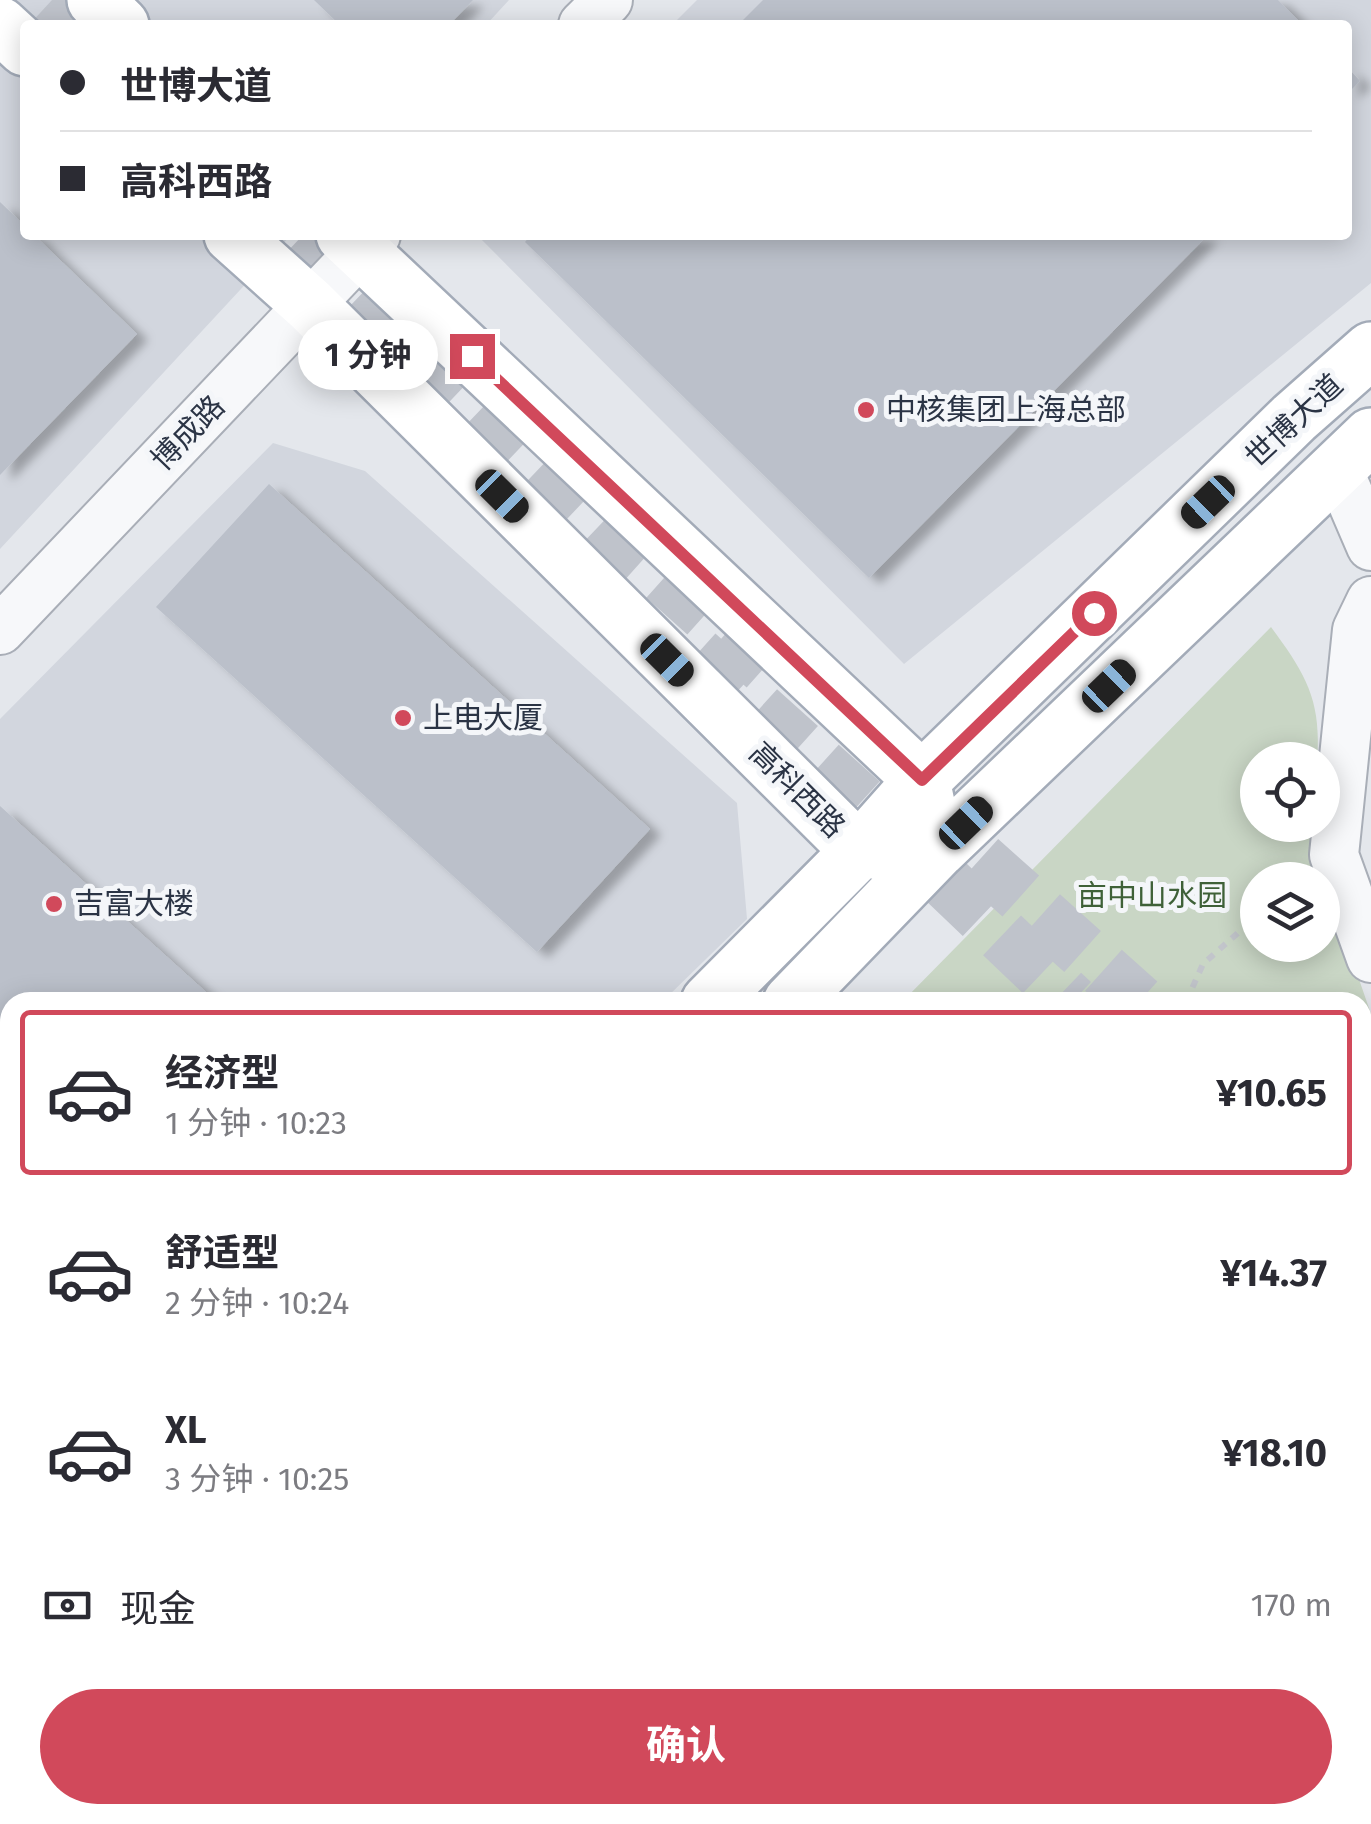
<!DOCTYPE html>
<html lang="zh">
<head>
<meta charset="utf-8">
<style>
  body { margin:0; font-family:"Fira Sans","Noto Sans SC",sans-serif; background:#f7f7f7; color:#2b2b33; height:100vh; display:flex; flex-direction:column; font-size:38px; white-space:nowrap }
  * { box-sizing:border-box; margin:0 }
  p { font-size:32px; color:#7c7c81 }
  .icon { flex:none; width:55px; height:55px; fill:none; stroke:currentColor; stroke-width:2; stroke-linecap:round; stroke-linejoin:round }
  .map { position:relative; flex:1; overflow:hidden }
  .panel { position:absolute; left:0px; top:992px; width:1372px; height:832px; display:flex; flex-direction:column; background:#fff; border-radius:30px 30px 0 0; box-shadow:0 5px 25px #0003 }
  .panel>* { flex:none }
  .banner { position:absolute; left:20px; top:20px; width:1332px; height:220px; border-radius:10px; box-shadow:0 5px 25px #0003; display:grid; align-content:center; height:220px; padding:0 40px; background:#fff }
  .fabs { position:absolute; left:1240px; top:742px; display:grid; gap:20px }
  .fabs a { display:grid; place-items:center; width:100px; height:100px; border-radius:50%; background:#fff; box-shadow:0 5px 25px #0003; font-size:50px }
  .end { position:absolute; width:45px; height:45px; margin:-22px; border:12px solid #d1495b; background:#fff; box-shadow:0 0 0 5px #fff }
  .from { border-radius:50% }
  .bubble { position:absolute; height:70px; border-radius:35px; background:#fff; box-shadow:0 5px 25px #0003; font-size:32px; font-weight:700; line-height:70px; text-align:center }
  .car { position:absolute; width:30px; height:60px; margin:-30px -15px; border-radius:12px; box-shadow:0 0 8px 2px #0007; background:linear-gradient(#222 24%,#8ab4d8 0 40%,#222 0 76%,#8ab4d8 0 86%,#222 0) }
  .banner b { display:flex; align-items:center; gap:35px; height:95px; font-size:38px }
  .banner b+b { border-top:2px solid #e1e1e2 }
  .banner i { width:25px; height:25px; background:#2b2b33 }
  ul { padding:18px 0 0; list-style:none }
  li { display:flex; align-items:center; gap:30px; height:165px; margin:0 20px 15px; padding:0 20px; border:5px solid transparent; border-radius:10px }
  li div { flex:1 }
  li b { display:block; font-size:38px }
  li em { font-style:normal; font-weight:700 }
  li.current { border-color:#d1495b }
  li>.icon { width:90px; height:90px; stroke-width:1.5 }
  .pay { display:flex; align-items:center; gap:25px; height:110px; padding:0 40px; font-size:38px }
  .pay p { margin-inline-start:auto }
  .button { display:flex; gap:20px; margin-top:auto; padding:20px 40px }
  .button a { flex:1; height:115px; border-radius:60px; background:#d1495b; color:#fff; font-size:40px; font-weight:700; line-height:115px; text-align:center }
  .map>svg:first-child { display:block }
  .built { fill:#d2d6de }
  .green { fill:#c9d6c5; fill-rule:evenodd }
  .water { fill:#9fb4cc }
  .building { fill:#bbc0ca; filter:url(#shadow) }
  .lines { fill:none; stroke-linecap:round; stroke-linejoin:round }
  .major-tunnel { stroke:#bfc3cb; stroke-width:55; stroke-dasharray:55 28; stroke-linecap:butt }
  .minor-casing { stroke:#a9aeb7; stroke-width:52 }
  .major-casing { stroke:#a3abb8; stroke-width:60 }
  .path { stroke:#c2c5cb; stroke-width:6; stroke-dasharray:8 8; stroke-linecap:butt }
  .minor { stroke:#f7f8fa; stroke-width:48 }
  .major { stroke:#fff; stroke-width:55 }
  .route { stroke:#d1495b; stroke-width:12 }
  .poi-dot { fill:#d1495b; stroke:#f4f6f9; stroke-width:4 }
  .labels { text-anchor:middle; stroke-width:10; stroke-linejoin:round; paint-order:stroke }
  .poi-label { font-size:30px; fill:#2b3445; stroke:#f4f6f9; text-anchor:start }
  .street-label { font-size:30px; fill:#2b3445; stroke:#f4f6f9 }
  .park-label { font-size:30px; fill:#3f6138; stroke:#f4f6f9 }
</style>
</head>
<body>
<div class="map">
<svg width="1371" height="1824" viewBox="0 0 1371 1824">
  <defs>
    <filter id="shadow"><feDropShadow dx="11" dy="6" stdDeviation="5" flood-color="#0004"/></filter>
  </defs>
  <rect width="100%" height="100%" fill="#e4e7ec"/>
  <path class="built" d="M0,0H509L486,25H25V235H291L0,549Z
    M697,0H1371V283L904,664L477,235H1348V25H672Z
    M273,443L365,471L737,803L747,919L662,1002H10V1637L0,1646V719Z"/>
  <path class="green" d="M1271,627C1305,673 1322,700 1317,760H1258V825H1311L1313,846L1371,1014V1362L1363,1365L1362,1002H902ZM1258,880H1322V945H1258Z
    M1362,1371L1371,1396V1590L1363,1594Z"/>
  <path class="water" d="M1371,1590V1824H764L759,1815H1362V1594Z"/>
  <path class="building" d="M314,0H473L449,25H340Z
    M763,0H1278L1303,25H738Z
    M1348,68L1360,81L1348,93Z
    M0,202L25,226V235H34L137,334L0,475Z
    M531,235H1208L869,578L525,242Z
    M269,484L650,829L537,952L156,607Z
    M0,806L217,1002H10V1040L0,1031Z
    M0,1214L10,1223V1477L0,1467Z
    M426,1815H689L695,1824H412Z"/>
  <g class="lines">
    <path class="major-tunnel" d="M52,0L79,25
      M303,235L624,541L765,667
      M697,654L879,818L1072,1002
      M918,804L1139,1002
      M1362,1209L1371,1218"/>
    <defs>
      <path id="minor" d="M583,25L608,0
        M1337,467L1371,546
        M1371,601L1357,630L1334,855L1371,958
        M0,630L376,235
        M0,1100L10,1108
        M1362,1312L1371,1311"/>
      <path id="major" d="M95,0L121,25
        M0,25L25,48
        M232,235L310,305L859,851L938,850
        M344,235L922,780L929,813
        M709,1002L859,851L922,780L1294,418L1371,350
        M791,1002L938,850L1371,436
        M0,1683L10,1675
        M0,1784L10,1776"/>
    </defs>
    <use href="#minor" class="minor-casing"/>
    <use href="#major" class="major-casing"/>
    <path class="path" d="M1186,1002L1203,964L1258,915
      M1362,1523L1371,1528
      M430,1824L442,1815"/>
    <use href="#minor" class="minor"/>
    <use href="#major" class="major"/>
  </g>
  <g class="lines">
    <path class="route" d="M472,356L922,780L1094,613"/>
  </g>
  <g class="poi-dot">
    <circle cx="866" cy="410" r="10"/>
    <circle cx="403" cy="718" r="10"/>
    <circle cx="54" cy="904" r="10"/>
  </g>
  <g class="labels">
    <g class="poi-label">
      <text x="886" y="420">中核集团上海总部</text>
      <text x="423" y="728">上电大厦</text>
      <text x="74" y="914">吉富大楼</text>
    </g>
    <g class="street-label">
      <text transform="translate(1294 421) rotate(-43)" y="10">世博大道</text>
      <text transform="translate(188 433) rotate(-46)" y="10">博成路</text>
      <text transform="translate(797 790) rotate(45)" y="10">高科西路</text>
    </g>
    <g class="park-label">
      <text x="1152" y="906">亩中山水园</text>
    </g>
  </g>
</svg>
<div class="fabs">
<a><svg class="icon" aria-label="locate" viewBox="0 0 24 24"><circle cx="12" cy="12" r="6"/><path d="M12 2v4M12 18v4M2 12h4M18 12h4"/></svg></a>
<a><svg class="icon" aria-label="layers" viewBox="0 0 24 24"><path d="M12 4l9 5-9 5-9-5zM3 14l9 5 9-5"/></svg></a>
</div>
<i class="end from" style="left:1094px;top:613px"></i>
<i class="end" style="left:472px;top:356px"></i>
<div class="bubble" style="left:298px;top:320px;width:140px">1 分钟</div>
<i class="car" style="left:502px;top:496px;rotate:135deg"></i>
<i class="car" style="left:1208px;top:502px;rotate:226deg"></i>
<i class="car" style="left:667px;top:660px;rotate:135deg"></i>
<i class="car" style="left:1109px;top:686px;rotate:46deg"></i>
<i class="car" style="left:966px;top:823px;rotate:46deg"></i>
<div class="banner">
<b><i class="from"></i>世博大道</b>
<b><i></i>高科西路</b>
</div>
<section class="panel">
<ul>
<li class="current"><svg class="icon" aria-label="car" viewBox="0 0 24 24"><path d="M5 17H2v-5l4-1 3-4h7l3 4 3 1v5h-3M9 17h6M6 11h13"/><circle cx="7" cy="17" r="2"/><circle cx="17" cy="17" r="2"/></svg><div><b>经济型</b><p>1 分钟 · 10:23</p></div><em>¥10.65</em></li>
<li><svg class="icon" aria-label="car" viewBox="0 0 24 24"><path d="M5 17H2v-5l4-1 3-4h7l3 4 3 1v5h-3M9 17h6M6 11h13"/><circle cx="7" cy="17" r="2"/><circle cx="17" cy="17" r="2"/></svg><div><b>舒适型</b><p>2 分钟 · 10:24</p></div><em>¥14.37</em></li>
<li><svg class="icon" aria-label="car" viewBox="0 0 24 24"><path d="M5 17H2v-5l4-1 3-4h7l3 4 3 1v5h-3M9 17h6M6 11h13"/><circle cx="7" cy="17" r="2"/><circle cx="17" cy="17" r="2"/></svg><div><b>XL</b><p>3 分钟 · 10:25</p></div><em>¥18.10</em></li>
</ul>
<div class="pay"><svg class="icon" aria-label="cash" viewBox="0 0 24 24"><path d="M3 7h18v10H3z"/><circle cx="12" cy="12" r="2"/></svg>现金<p>170 m</p></div>
<div class="button"><a>确认</a></div>
</section>
</div>
</body>
</html>
